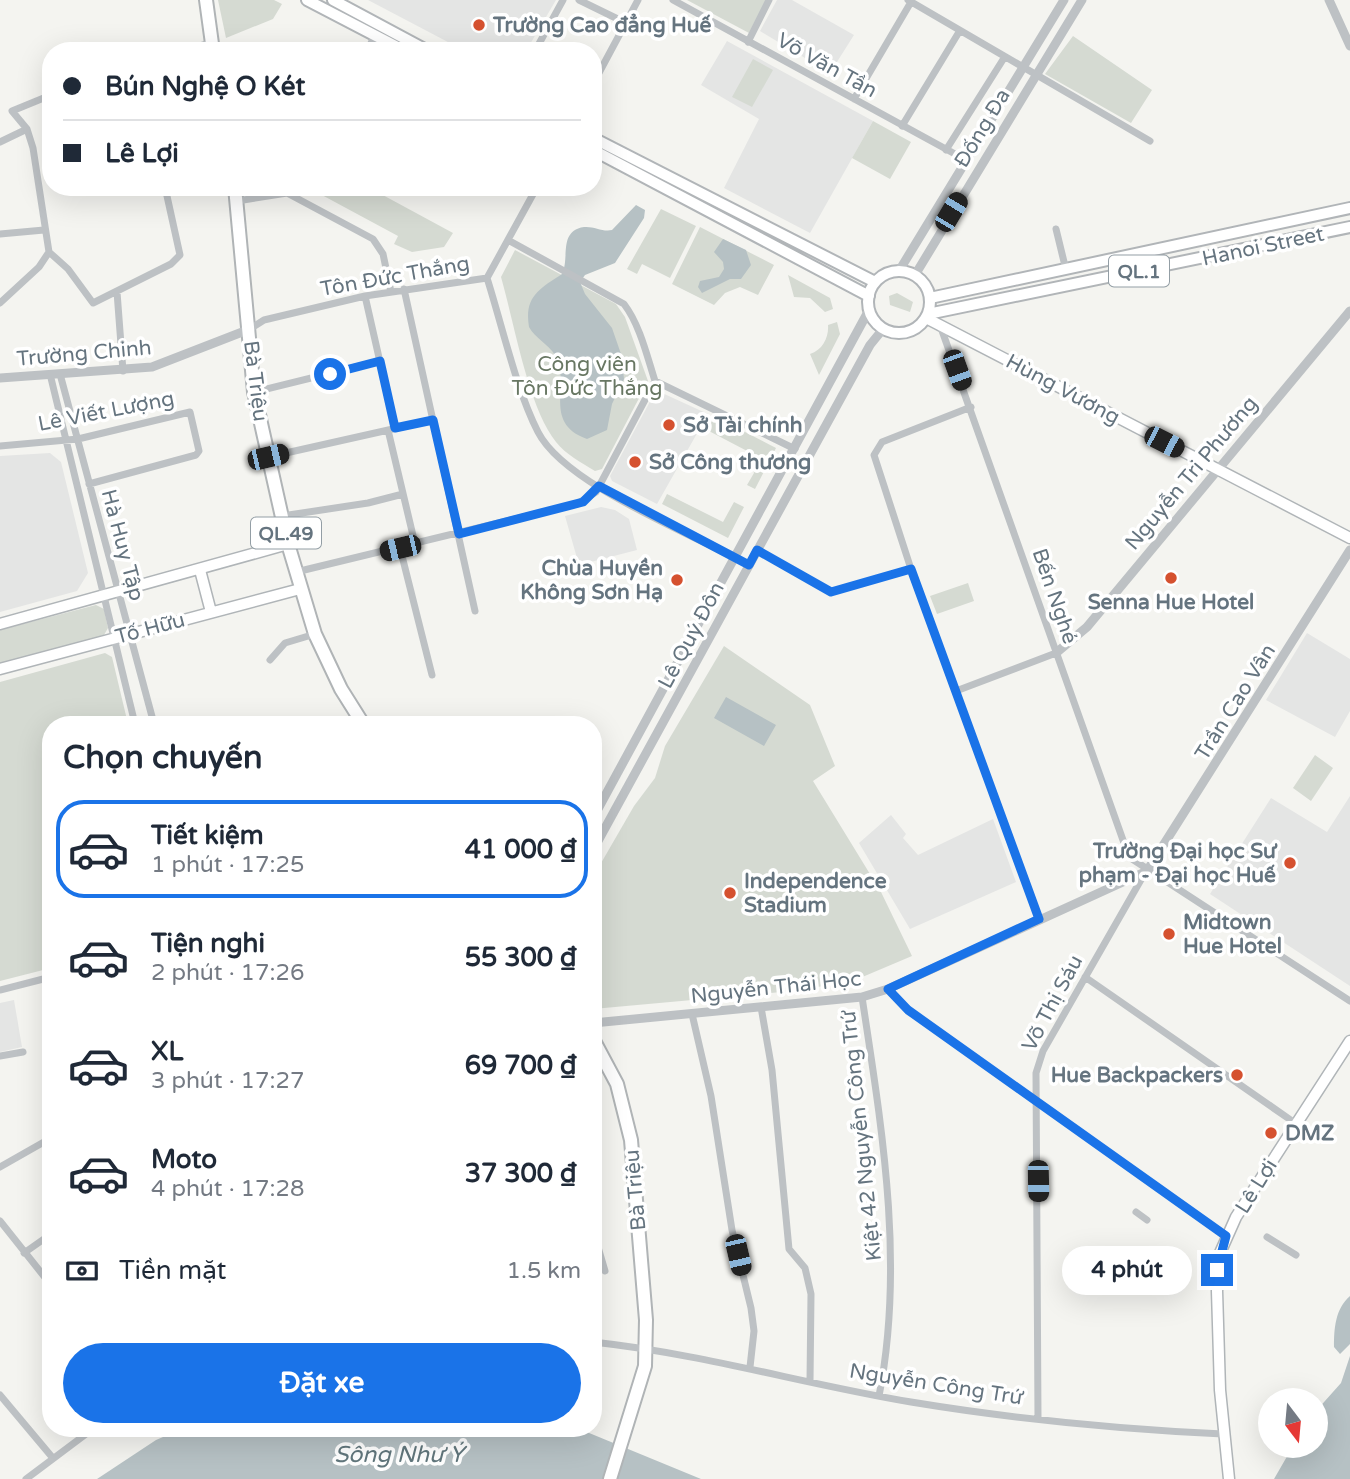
<!DOCTYPE html>
<html lang="vi">
<head>
<meta charset="utf-8">
<style>
  body { margin:0; font-family:"Varela Round",sans-serif; background:#f2f2f3; color:#1f2937; height:100vh; display:flex; flex-direction:column; font-size:26px; white-space:nowrap }
  * { box-sizing:border-box; margin:0 }
  p { font-size:23px; color:#747a83 }
  .icon { flex:none; width:38px; height:38px; fill:none; stroke:currentColor; stroke-width:2; stroke-linecap:round; stroke-linejoin:round }
  .map { position:relative; flex:1; overflow:hidden }
  .panel { position:absolute; left:42px; top:716px; width:560px; height:721px; display:flex; flex-direction:column; background:#fff; border-radius:28px; box-shadow:0 7px 28px #0002 }
  .panel>* { flex:none }
  .banner { position:absolute; left:42px; top:42px; width:560px; height:154px; border-radius:28px; box-shadow:0 7px 28px #0002; display:grid; align-content:center; height:154px; padding:0 21px; background:#fff }
  .needle { width:46px; rotate:164deg }
  .fabs { position:absolute; left:1258px; top:1388px; display:grid; gap:14px }
  .fabs a { display:grid; place-items:center; width:70px; height:70px; border-radius:50%; background:#fff; box-shadow:0 7px 28px #0002; font-size:35px }
  .end { position:absolute; width:32px; height:32px; margin:-16px; border:9px solid #1a73e8; background:#fff; box-shadow:0 0 0 4px #fff }
  .from { border-radius:50% }
  .bubble { position:absolute; height:49px; border-radius:24px; background:#fff; box-shadow:0 7px 28px #0002; font-size:23px; font-weight:800; line-height:49px; text-align:center }
  .car { position:absolute; width:21px; height:42px; margin:-21px -10px; border-radius:9px; box-shadow:0 0 5px 2px #0007; background:linear-gradient(#222 24%,#8ab4d8 0 40%,#222 0 76%,#8ab4d8 0 86%,#222 0) }
  .banner b { display:flex; align-items:center; gap:24px; height:66px; font-size:26px }
  .banner b+b { border-top:2px solid #e0e1e3 }
  .banner i { width:18px; height:18px; background:#1f2937 }
  ul { padding:0; list-style:none }
  li { display:flex; align-items:center; gap:21px; height:98px; margin:0 14px 10px; padding:0 7px; border:4px solid transparent; border-radius:28px }
  li div { flex:1 }
  li b { display:block; font-size:26px }
  li em { font-style:normal; font-weight:800 }
  li.current { border-color:#1a73e8 }
  li>.icon { width:63px; height:63px; stroke-width:1.5 }
  h2 { padding:0 21px; font-size:32px; line-height:84px }
  .pay { display:flex; align-items:center; gap:18px; height:77px; padding:0 21px; font-size:26px }
  .pay p { margin-inline-start:auto }
  .primary-button { display:flex; gap:14px; margin-top:auto; padding:14px 21px }
  .primary-button a { flex:1; height:80px; border-radius:42px; background:#1a73e8; color:#fff; font-size:28px; font-weight:800; line-height:80px; text-align:center }
  .map>svg:first-child { display:block }
  .built { fill:#e4e5e4 }
  .green { fill:#d5dad2 }
  .water { fill:#b6c1c4 }
  .lines { fill:none; stroke-linecap:round; stroke-linejoin:round }
  .secondary-casing { stroke:#b0b5b8; stroke-width:13 }
  .primary-casing { stroke:#b1b5b8; stroke-width:14 }
  .trunk-casing { stroke:#b0b4b6; stroke-width:16 }
  .minor { stroke:#bdc1c4; stroke-width:7 }
  .tertiary { stroke:#bdc1c4; stroke-width:9 }
  .secondary { stroke:#fff; stroke-width:10 }
  .primary { stroke:#fff; stroke-width:10 }
  .trunk { stroke:#fff; stroke-width:12 }
  .route { stroke:#1a73e8; stroke-width:9 }
  .poi-dot { fill:#d5512f; stroke:#fff; stroke-width:2.5 }
  .labels { text-anchor:middle; stroke-width:7; stroke-linejoin:round; paint-order:stroke }
  .shield { fill:#fff; stroke:#939ea5; stroke-width:2 }
  .shield-label { font-size:19px; font-weight:bold; fill:#65747f }
  .poi-label { font-size:21px; font-weight:bold; fill:#65747f; stroke:#fff; text-anchor:start }
  .street-label { font-size:21px; fill:#65747f; stroke:#fff }
  .park-label { font-size:21px; fill:#687763; stroke:#fff }
  .water-label { font-size:23px; font-style:italic; fill:#61767c; stroke:#fff }
</style>
</head>
<body>
<div class="map">
<svg width="1350" height="1479" viewBox="0 0 1350 1479">
  <rect width="100%" height="100%" fill="#f4f4f0"/>
  <path class="built" d="M368,0H556L526,51H465Z
    M777,0H792L854,35L830,73L760,31Z
    M727,41L873,121L810,233L724,188L759,119L701,85Z
    M660,392L708,414L657,504L612,481L610,476L654,394Z
    M50,453L61,462L88,573L77,591L0,612V456Z
    M601,507L615,510L629,519L637,550L579,565L565,516Z
    M1307,633L1350,659V711L1335,737L1266,700Z
    M1350,796V986L1210,894L1271,798L1327,832Z
    M891,815L906,834L903,838L918,855L993,819L1016,882L910,929L859,843Z
    M14,1000L22,1047L0,1052V1003Z"/>
  <path class="green" d="M218,0H274L282,4L273,19L226,38Z
    M687,0H766L749,33Z
    M1073,36L1152,90L1131,123L1045,74Z
    M753,59L773,70L752,107L732,97Z
    M873,121L911,142L890,179L852,158Z
    M307,187H368L453,233L444,247L412,252L394,244L398,236Z
    M661,209L696,226L670,278L642,264L637,274L627,269Z
    M700,227L774,265L758,295L740,287L725,293L714,305L672,284Z
    M515,250L616,304L625,317L648,381L602,469L595,471C582,463 565,454 556,442C528,407 514,322 501,277Z
    M788,275L830,298L833,309L825,312L810,298L794,297Z
    M897,293L913,302L910,312L890,305L889,296Z
    M837,322L840,334L819,375L810,354C823,350 829,337 828,325Z
    M714,416L776,448L755,489L747,485L754,473L749,452L707,430Z
    M667,494L723,522L734,502L744,507L728,538L662,504Z
    M968,583L974,601L937,614L930,596Z
    M96,605L104,609L108,628L104,635L0,664V630Z
    M724,646L810,705L835,766L813,781L881,892L912,956L860,978L804,990L593,1009V877L634,806L655,778L665,746Z
    M105,653L112,657L128,724H51V968L0,981V682Z
    M1315,755L1333,768L1311,801L1293,788Z"/>
  <path class="water" d="M636,205L645,210L644,218L615,263L585,275L580,282L585,294L612,328L621,354L624,379L612,404L607,430L587,439C541,423 572,382 555,355C548,344 535,338 529,327C524,297 539,289 562,274C570,258 558,231 584,227C594,226 602,232 612,230Z
    M723,239L746,250L751,265L741,279H730L702,293L698,287L700,281L719,277L724,269L723,262L714,252Z
    M726,697L776,725L764,746L714,718Z
    M1350,1296V1344L1340,1354L1334,1347C1334,1329 1335,1309 1350,1296Z
    M1350,1356V1479H1274L1293,1446H1316V1411L1341,1383Z
    M184,1428H577L701,1479H97L156,1440Z"/>
  <g class="lines">
    <defs>
      <path id="secondary" d="M926,318L1350,538
        M200,570L211,612
        M0,624L288,544
        M0,669L300,589
        M1229,1479L1220,1390L1217,1291L1220,1253L1236,1217L1350,1041"/>
      <path id="primary" d="M307,0L405,51
        M333,0L428,51
        M593,138L875,282
        M593,150L869,296
        M868 302a31 31 0 1 1 62 0a31 31 0 1 1-62 0Z
        M930,298L1350,208
        M928,314L1350,227"/>
      <path id="trunk" d="M206,0L213,51
        M235,187L254,392L288,544L315,634L341,689L363,724
        M593,1039L617,1084L631,1140L646,1320L645,1366L610,1479"/>
    </defs>
    <use href="#secondary" class="secondary-casing"/>
    <use href="#primary" class="primary-casing"/>
    <use href="#trunk" class="trunk-casing"/>
    <path class="minor" d="M579,0L626,23
      M673,0L966,160
      M908,0L1150,141
      M748,42L769,0
      M184,51L212,42
      M367,51L375,35
      M535,51L563,0
      M593,84L638,0
      M51,95L12,111L27,129L33,148L49,252L68,269L93,303L171,264L180,255L165,187
      M854,99L911,2
      M902,126L959,32
      M0,142L27,129
      M946,150L1004,58
      M237,201L287,193L373,239L383,254L391,292
      M1056,229L1066,270
      M0,234L44,230
      M487,278C502,325 516,389 538,432C564,483 683,530 735,558
      M487,278L537,187
      M404,289L475,611
      M117,292L123,371
      M365,296L395,428
      M0,303L39,267L49,252
      M940,325L1129,857L1350,1001
      M250,329L264,320L365,296L487,278
      M50,374L135,724
      M60,374L154,724
      M655,381L795,449
      M254,392L380,361
      M971,407L882,442L874,455L911,569L1039,919
      M388,430L415,544
      M0,446L78,439L190,412L199,451L196,455L89,484
      M268,457L433,420
      M282,516L368,503L403,494
      M400,548L432,675
      M757,550L831,592L911,569
      M296,572L577,504L596,492L655,381C647,356 640,325 624,304L508,240
      M270,660L285,643L315,634
      M956,691L1056,653
      M1085,977L1295,1123
      M888,989L908,1010L1226,1236
      M0,990L51,977
      M862,997C882,1129 905,1264 879,1396
      M761,1007L772,1070L789,1249L805,1268L811,1294L810,1381
      M692,1014L711,1096L732,1230L751,1308L754,1331L750,1367
      M0,1056L23,1052
      M0,1167L51,1138
      M1136,1212L1147,1220
      M0,1221L51,1285
      M593,1230L605,1271
      M1267,1237L1296,1255
      M24,1253L51,1234
      M593,1342C703,1354 804,1384 911,1402C1014,1419 1119,1429 1223,1434
      M0,1395L52,1457
      M1038,1417L1036,1073L1043,1051L1146,871
      M26,1479L94,1428"/>
    <path class="tertiary" d="M1329,0L1350,46
      M899,271L1064,0
      M915,275L1082,0
      M0,378L152,367L250,329
      M1056,653L1087,627L1350,311
      M593,818L869,310
      M593,850L870,345L883,329
      M593,1023L862,997L888,989L1147,871L1350,550"/>
    <use href="#secondary" class="secondary"/>
    <use href="#primary" class="primary"/>
    <use href="#trunk" class="trunk"/>
  </g>
  <g class="lines">
    <path class="route" d="M330,374L380,361L395,428L433,420L459,534L583,502L599,486L749,565L757,550L831,592L911,569L1039,919L888,989L908,1010L1226,1236L1217,1270"/>
  </g>
  <g class="poi-dot">
    <circle cx="479" cy="25" r="7"/>
    <circle cx="669" cy="425" r="7"/>
    <circle cx="635" cy="462" r="7"/>
    <circle cx="1171" cy="578" r="7"/>
    <circle cx="677" cy="580" r="7"/>
    <circle cx="1290" cy="863" r="7"/>
    <circle cx="730" cy="893" r="7"/>
    <circle cx="1169" cy="934" r="7"/>
    <circle cx="1237" cy="1075" r="7"/>
    <circle cx="1271" cy="1133" r="7"/>
  </g>
  <g class="labels">
    <g class="shield">
      <rect x="1109" y="255.5" width="60" height="31" rx="5"/>
      <rect x="251" y="517.5" width="70" height="31" rx="5"/>
    </g>
    <g class="shield-label">
      <text x="1139" y="278">QL.1</text>
      <text x="286" y="540">QL.49</text>
    </g>
    <g class="poi-label">
      <text x="493" y="32">Trường Cao đẳng Huế</text>
      <text x="683" y="432">Sở Tài chính</text>
      <text x="649" y="469">Sở Công thương</text>
      <text x="663" y="575" text-anchor="end">Chùa Huyền<tspan x="663" dy="24">Không Sơn Hạ</tspan></text>
      <text x="1171" y="609" text-anchor="middle">Senna Hue Hotel</text>
      <text x="1276" y="858" text-anchor="end">Trường Đại học Sư<tspan x="1276" dy="24">phạm - Đại học Huế</tspan></text>
      <text x="744" y="888">Independence<tspan x="744" dy="24">Stadium</tspan></text>
      <text x="1183" y="929">Midtown<tspan x="1183" dy="24">Hue Hotel</tspan></text>
      <text x="1223" y="1082" text-anchor="end">Hue Backpackers</text>
      <text x="1285" y="1140">DMZ</text>
    </g>
    <g class="street-label">
      <text transform="translate(827 65) rotate(29)" y="7">Võ Văn Tần</text>
      <text transform="translate(982 128) rotate(-59)" y="7">Đống Đa</text>
      <text transform="translate(1263 246) rotate(-12)" y="7">Hanoi Street</text>
      <text transform="translate(395 276) rotate(-10)" y="7">Tôn Đức Thắng</text>
      <text transform="translate(84 353) rotate(-5)" y="7">Trường Chinh</text>
      <text transform="translate(256 381) rotate(83)" y="7">Bà Triệu</text>
      <text transform="translate(1063 389) rotate(28)" y="7">Hùng Vương</text>
      <text transform="translate(106 411) rotate(-11)" y="7">Lê Viết Lượng</text>
      <text transform="translate(1191 473) rotate(-50)" y="7">Nguyễn Tri Phương</text>
      <text transform="translate(123 545) rotate(75)" y="7">Hà Huy Tập</text>
      <text transform="translate(1055 596) rotate(71)" y="7">Bến Nghé</text>
      <text transform="translate(150 628) rotate(-15)" y="7">Tố Hữu</text>
      <text transform="translate(691 635) rotate(-62)" y="7">Lê Quý Đôn</text>
      <text transform="translate(1235 702) rotate(-58)" y="7">Trần Cao Vân</text>
      <text transform="translate(776 987) rotate(-6)" y="7">Nguyễn Thái Học</text>
      <text transform="translate(1052 1003) rotate(-62)" y="7">Võ Thị Sáu</text>
      <text transform="translate(861 1136) rotate(-96)" y="7">Kiệt 42 Nguyễn Công Trứ</text>
      <text transform="translate(1256 1186) rotate(-58)" y="7">Lê Lợi</text>
      <text transform="translate(635 1190) rotate(-95)" y="7">Bà Triệu</text>
      <text transform="translate(936 1384) rotate(9)" y="7">Nguyễn Công Trứ</text>
    </g>
    <g class="park-label">
      <text x="587" y="371">Công viên<tspan x="587" dy="24">Tôn Đức Thắng</tspan></text>
    </g>
    <g class="water-label">
      <text x="399" y="1462">Sông Như Ý</text>
    </g>
  </g>
</svg>
<div class="fabs">
<a><svg class="needle" viewBox="-14 -14 28 28"><path d="M0-13l5 13h-10z" fill="#e53935"/><path d="M0 13l5-13h-10z" fill="#747a83"/></svg></a>
</div>
<i class="end from" style="left:330px;top:374px"></i>
<i class="end" style="left:1217px;top:1270px"></i>
<div class="bubble" style="left:1062px;top:1246px;width:130px">4 phút</div>
<i class="car" style="left:951px;top:212px;rotate:31deg"></i>
<i class="car" style="left:957px;top:370px;rotate:160deg"></i>
<i class="car" style="left:1164px;top:442px;rotate:117deg"></i>
<i class="car" style="left:268px;top:457px;rotate:77deg"></i>
<i class="car" style="left:400px;top:548px;rotate:257deg"></i>
<i class="car" style="left:1038px;top:1181px;rotate:179deg"></i>
<i class="car" style="left:738px;top:1255px;rotate:167deg"></i>
<div class="banner">
<b><i class="from"></i>Bún Nghệ O Két</b>
<b><i></i>Lê Lợi</b>
</div>
<section class="panel">
<h2>Chọn chuyến</h2>
<ul>
<li class="current"><svg class="icon" aria-label="car" viewBox="0 0 24 24"><path d="M5 17H2v-5l4-1 3-4h7l3 4 3 1v5h-3M9 17h6M6 11h13"/><circle cx="7" cy="17" r="2"/><circle cx="17" cy="17" r="2"/></svg><div><b>Tiết kiệm</b><p>1 phút · 17:25</p></div><em>41 000 ₫</em></li>
<li><svg class="icon" aria-label="car" viewBox="0 0 24 24"><path d="M5 17H2v-5l4-1 3-4h7l3 4 3 1v5h-3M9 17h6M6 11h13"/><circle cx="7" cy="17" r="2"/><circle cx="17" cy="17" r="2"/></svg><div><b>Tiện nghi</b><p>2 phút · 17:26</p></div><em>55 300 ₫</em></li>
<li><svg class="icon" aria-label="car" viewBox="0 0 24 24"><path d="M5 17H2v-5l4-1 3-4h7l3 4 3 1v5h-3M9 17h6M6 11h13"/><circle cx="7" cy="17" r="2"/><circle cx="17" cy="17" r="2"/></svg><div><b>XL</b><p>3 phút · 17:27</p></div><em>69 700 ₫</em></li>
<li><svg class="icon" aria-label="car" viewBox="0 0 24 24"><path d="M5 17H2v-5l4-1 3-4h7l3 4 3 1v5h-3M9 17h6M6 11h13"/><circle cx="7" cy="17" r="2"/><circle cx="17" cy="17" r="2"/></svg><div><b>Moto</b><p>4 phút · 17:28</p></div><em>37 300 ₫</em></li>
</ul>
<div class="pay"><svg class="icon" aria-label="cash" viewBox="0 0 24 24"><path d="M3 7h18v10H3z"/><circle cx="12" cy="12" r="2"/></svg>Tiền mặt<p>1.5 km</p></div>
<div class="primary-button"><a>Đặt xe</a></div>
</section>
</div>
</body>
</html>
